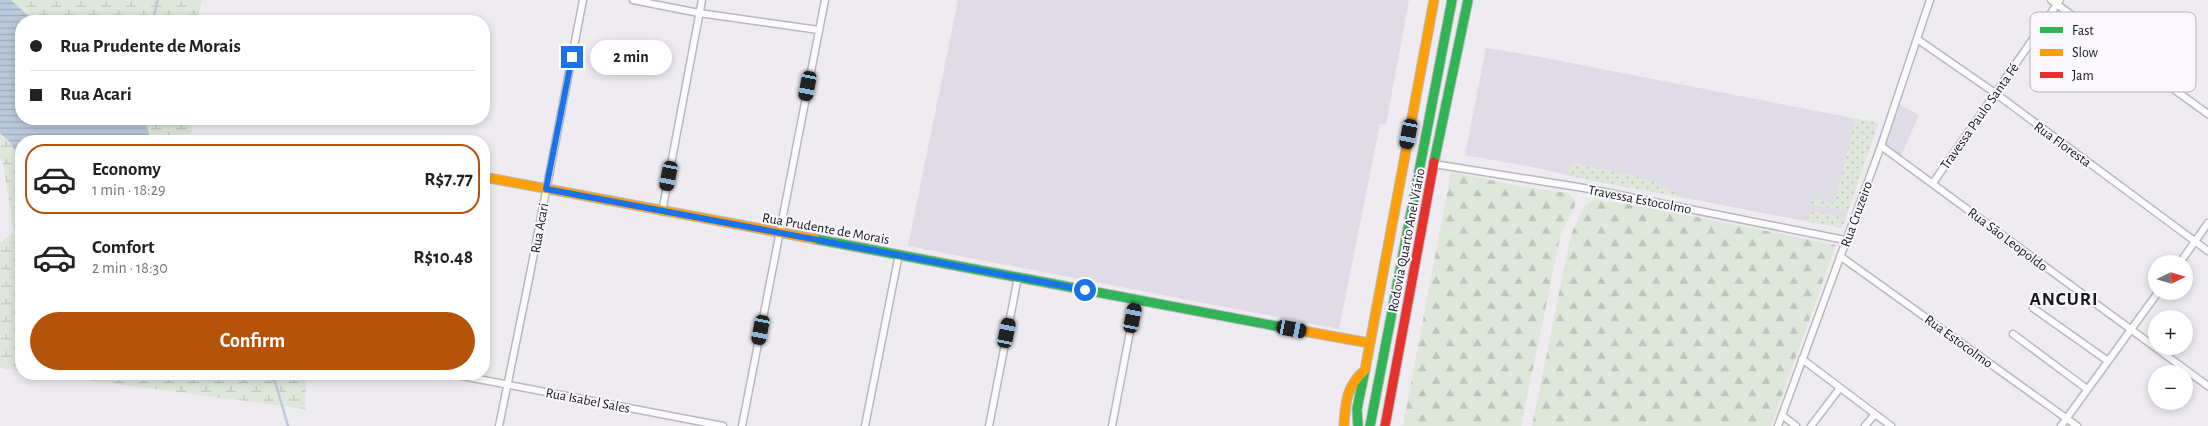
<!DOCTYPE html>
<html lang="en">
<head>
<meta charset="utf-8">
<style>
  body { margin:0; font-family:"Alegreya Sans",sans-serif; background:#f2f2f2; color:#222; height:100vh; display:flex; flex-direction:column; font-size:19px; white-space:nowrap }
  * { box-sizing:border-box; margin:0 }
  p { font-size:16px; color:#767676 }
  .icon { flex:none; width:28px; height:28px; fill:none; stroke:currentColor; stroke-width:2; stroke-linecap:round; stroke-linejoin:round }
  .map { position:relative; flex:1; overflow:hidden }
  .details { position:absolute; left:15px; top:135px; width:475px; height:245px; display:flex; flex-direction:column; background:#fff; border-radius:20px; box-shadow:0 2px 8px #0003 }
  .details>* { flex:none }
  .top-card { position:absolute; left:15px; top:15px; width:475px; height:110px; border-radius:20px; box-shadow:0 2px 8px #0003; display:grid; align-content:center; height:110px; padding:0 15px; background:#fff }
  .needle { width:32px; rotate:85deg }
  .tools { position:absolute; left:2148px; top:255px; display:grid; gap:10px }
  .tools a { display:grid; place-items:center; width:45px; height:45px; border-radius:50%; background:#fff; box-shadow:0 2px 8px #0003; font-size:25px }
  .end { position:absolute; width:22px; height:22px; margin:-11px; border:6px solid #1a73e8; background:#fff; box-shadow:0 0 0 2px #fff }
  .from { border-radius:50% }
  .bubble { position:absolute; height:35px; border-radius:18px; background:#fff; box-shadow:0 2px 8px #0003; font-size:16px; font-weight:700; line-height:35px; text-align:center }
  .car { position:absolute; width:15px; height:30px; margin:-15px -8px; border-radius:6px; box-shadow:0 0 4px 1px #0007; background:linear-gradient(#222 24%,#8ab4d8 0 40%,#222 0 76%,#8ab4d8 0 86%,#222 0) }
  .top-card b { display:flex; align-items:center; gap:18px; height:48px; font-size:19px }
  .top-card b+b { border-top:1px solid #e0e0e0 }
  .top-card i { width:12px; height:12px; background:#222 }
  ul { padding:9px 0 0; list-style:none }
  li { display:flex; align-items:center; gap:15px; height:70px; margin:0 10px 8px; padding:0 5px; border:2px solid transparent; border-radius:20px }
  li div { flex:1 }
  li b { display:block; font-size:19px }
  li em { font-style:normal; font-weight:700 }
  li.on { border-color:#b45309 }
  li>.icon { width:45px; height:45px; stroke-width:1.5 }
  .primary-button { display:flex; gap:10px; margin-top:auto; padding:10px 15px }
  .primary-button a { flex:1; height:58px; border-radius:30px; background:#b45309; color:#fff; font-size:20px; font-weight:700; line-height:58px; text-align:center }
  .map>svg:first-child { display:block }
  .built { fill:#e0dce7 }
  .green { fill:url(#green-dots) }
  .forest { fill:url(#forest-firs) }
  .wetland { fill:url(#wetland-marsh) }
  .water { fill:url(#water-rules) }
  .lines { fill:none; stroke-linecap:round; stroke-linejoin:round }
  .stream { stroke:#bcc9dd; stroke-width:2.5 }
  .street-casing { stroke:#bab8bd; stroke-width:9 }
  .fast-casing { stroke:#bab8bd; stroke-width:11 }
  .slow-casing { stroke:#bab8bd; stroke-width:11 }
  .jam-casing { stroke:#bab8bd; stroke-width:11 }
  .street { stroke:#fcfcfd; stroke-width:6 }
  .fast { stroke:#30b455; stroke-width:9 }
  .slow { stroke:#ff9f0a; stroke-width:9 }
  .jam { stroke:#e5322d; stroke-width:9 }
  .route { stroke:#1a73e8; stroke-width:6 }
  .labels { text-anchor:middle; stroke-width:4; stroke-linejoin:round; paint-order:stroke }
  .street-label { font-size:14px; fill:#19181b; stroke:#faf7ff }
  .district-label { font-size:19px; font-weight:bold; letter-spacing:1px; fill:#19181b; stroke:#faf7ff }
  .key { fill:#faf7ff; stroke:#b6b4bb; stroke-width:1 }
  .key-label { font-size:14px; fill:#19181b }
</style>
</head>
<body>
<div class="map">
<svg width="2208" height="426" viewBox="0 0 2208 426">
  <defs>
    <pattern id="green-dots" width="8" height="8" patternUnits="userSpaceOnUse" patternTransform="scale(1.25)"><rect width="8" height="8" fill="#dee7d9"/><path d="M2 2h.1M6 6h.1" fill="none" stroke="#bec5ba" stroke-width="1.8" stroke-linecap="round"/></pattern>
    <pattern id="forest-firs" width="22" height="20" patternUnits="userSpaceOnUse" patternTransform="scale(1.25)"><rect width="22" height="20" fill="#dee7d9"/><path d="M5 1l3.5 6h-7zM16 11l3.5 6h-7z" fill="#bec5ba"/></pattern>
    <pattern id="wetland-marsh" width="20" height="14" patternUnits="userSpaceOnUse" patternTransform="scale(1.25)"><rect width="20" height="14" fill="#dee7d9"/><path d="M1 5h8M5 5V1M11 12h8M15 12V8" fill="none" stroke="#bec5ba"/></pattern>
    <pattern id="water-rules" width="6" height="5" patternUnits="userSpaceOnUse" patternTransform="scale(1.25)"><rect width="6" height="5" fill="#bcc9dd"/><path d="M0 2.5h6" fill="none" stroke="#a1acbd"/></pattern>
  </defs>
  <rect width="100%" height="100%" fill="#eeebf1"/>
  <path class="built" d="M958,0H1409L1386,125L1380,124L1339,329L908,246Z
    M1486,48L1530,55L1878,123L1842,228L1575,177L1532,167L1465,155Z
    M1899,104L1919,115L1901,156L1885,144Z"/>
  <path class="green" d="M1855,119L1878,123L1849,209L1842,210L1811,205L1812,199L1835,203Z
    M1576,163L1651,180L1685,198L1575,177L1566,171L1571,165Z
    M1813,211L1840,216L1845,221L1842,228L1805,221Z"/>
  <path class="forest" d="M1451,172L1519,186L1568,193L1575,200V206L1561,233L1521,426H1403Z
    M1593,200L1637,205L1836,245L1771,426H1532L1571,235L1584,206Z"/>
  <path class="wetland" d="M11,0H202L197,21H34Z
    M145,119H191L192,141H151Z
    M0,133L9,141L21,160V299L19,307L21,371L0,368V243L14,232L3,163L0,157Z
    M41,374H306L305,409Z"/>
  <path class="water" d="M0,0H11L34,21H21V119H145L151,141H21V160L9,141L0,133Z"/>
  <g class="lines">
    <path class="stream" d="M152,21L158,0
      M263,374L275,381L288,426"/>
    <defs>
      <path id="street" d="M633,0L699,13L819,30
        M2051,0L2208,114
        M1917,39L1995,93L2208,251
        M1881,146L2208,386
        M1434,164L1584,188L1845,240
        M1933,183L2060,0
        M662,212L702,0
        M1840,256L2077,426
        M2179,264L2208,223
        M2033,308L2108,361
        M2013,334L2087,389
        M1802,359L1891,426
        M452,374L723,426
        M1782,415L1796,426
        M499,426L529,279L583,0
        M742,426L825,0
        M865,426L899,254
        M989,426L1018,277
        M1112,426L1136,300
        M1778,426L1881,146L1930,0
        M1811,426L1840,388
        M1865,426L1875,414
        M2061,426L2159,291"/>
      <path id="fast" d="M1434,162L1468,0
        M815,239L1292,329
        M1358,426L1357,409L1365,370
        M1370,426L1452,0"/>
      <path id="slow" d="M484,177L815,239
        M1292,329L1369,343
        M1344,426C1345,403 1347,385 1365,370L1434,0"/>
      <path id="jam" d="M1385,426L1434,162"/>
    </defs>
    <use href="#street" class="street-casing"/>
    <use href="#fast" class="fast-casing"/>
    <use href="#slow" class="slow-casing"/>
    <use href="#jam" class="jam-casing"/>
    <use href="#street" class="street"/>
    <use href="#fast" class="fast"/>
    <use href="#slow" class="slow"/>
    <use href="#jam" class="jam"/>
  </g>
  <g class="lines">
    <path class="route" d="M572,57L546,189L1085,290"/>
  </g>
  <g class="labels">
    <g class="street-label">
      <text transform="translate(1979 116) rotate(-55)" y="5">Travessa Paulo Santa Fé</text>
      <text transform="translate(2063 144) rotate(36)" y="5">Rua Floresta</text>
      <text transform="translate(1640 199) rotate(11)" y="5">Travessa Estocolmo</text>
      <text transform="translate(1856 214) rotate(-70)" y="5">Rua Cruzeiro</text>
      <text transform="translate(539 228) rotate(-80)" y="5">Rua Acari</text>
      <text transform="translate(826 228) rotate(10)" y="5">Rua Prudente de Morais</text>
      <text transform="translate(2008 239) rotate(37)" y="5">Rua São Leopoldo</text>
      <text transform="translate(1406 240) rotate(-79)" y="5">Rodovia Quarto Anel Viário</text>
      <text transform="translate(1959 341) rotate(36)" y="5">Rua Estocolmo</text>
      <text transform="translate(588 400) rotate(11)" y="5">Rua Isabel Sales</text>
    </g>
    <g class="district-label">
      <text x="2064" y="305">ANCURI</text>
    </g>
  </g>
  <rect x="2030" y="12" width="166" height="80" rx="8" class="key"/>
  <rect x="2040" y="27" width="23" height="6" fill="#30b455"/>
  <rect x="2040" y="49" width="23" height="7" fill="#ff9f0a"/>
  <rect x="2040" y="72" width="23" height="6" fill="#e5322d"/>
  <g class="key-label">
    <text x="2072" y="35">Fast</text>
    <text x="2072" y="57">Slow</text>
    <text x="2072" y="80">Jam</text>
  </g>
</svg>
<div class="tools">
<a><svg class="needle" viewBox="-14 -14 28 28"><path d="M0-13l5 13h-10z" fill="#e53935"/><path d="M0 13l5-13h-10z" fill="#767676"/></svg></a>
<a>+</a>
<a>−</a>
</div>
<i class="end from" style="left:1085px;top:290px"></i>
<i class="end" style="left:572px;top:57px"></i>
<div class="bubble" style="left:590px;top:40px;width:82px">2 min</div>
<i class="car" style="left:808px;top:86px;rotate:191deg"></i>
<i class="car" style="left:1409px;top:134px;rotate:191deg"></i>
<i class="car" style="left:669px;top:176px;rotate:191deg"></i>
<i class="car" style="left:1133px;top:318px;rotate:11deg"></i>
<i class="car" style="left:1292px;top:329px;rotate:101deg"></i>
<i class="car" style="left:761px;top:330px;rotate:191deg"></i>
<i class="car" style="left:1007px;top:333px;rotate:11deg"></i>
<div class="top-card">
<b><i class="from"></i>Rua Prudente de Morais</b>
<b><i></i>Rua Acari</b>
</div>
<section class="details">
<ul>
<li class="on"><svg class="icon" aria-label="car" viewBox="0 0 24 24"><path d="M5 17H2v-5l4-1 3-4h7l3 4 3 1v5h-3M9 17h6M6 11h13"/><circle cx="7" cy="17" r="2"/><circle cx="17" cy="17" r="2"/></svg><div><b>Economy</b><p>1 min · 18:29</p></div><em>R$7.77</em></li>
<li><svg class="icon" aria-label="car" viewBox="0 0 24 24"><path d="M5 17H2v-5l4-1 3-4h7l3 4 3 1v5h-3M9 17h6M6 11h13"/><circle cx="7" cy="17" r="2"/><circle cx="17" cy="17" r="2"/></svg><div><b>Comfort</b><p>2 min · 18:30</p></div><em>R$10.48</em></li>
</ul>
<div class="primary-button"><a>Confirm</a></div>
</section>
</div>
</body>
</html>
